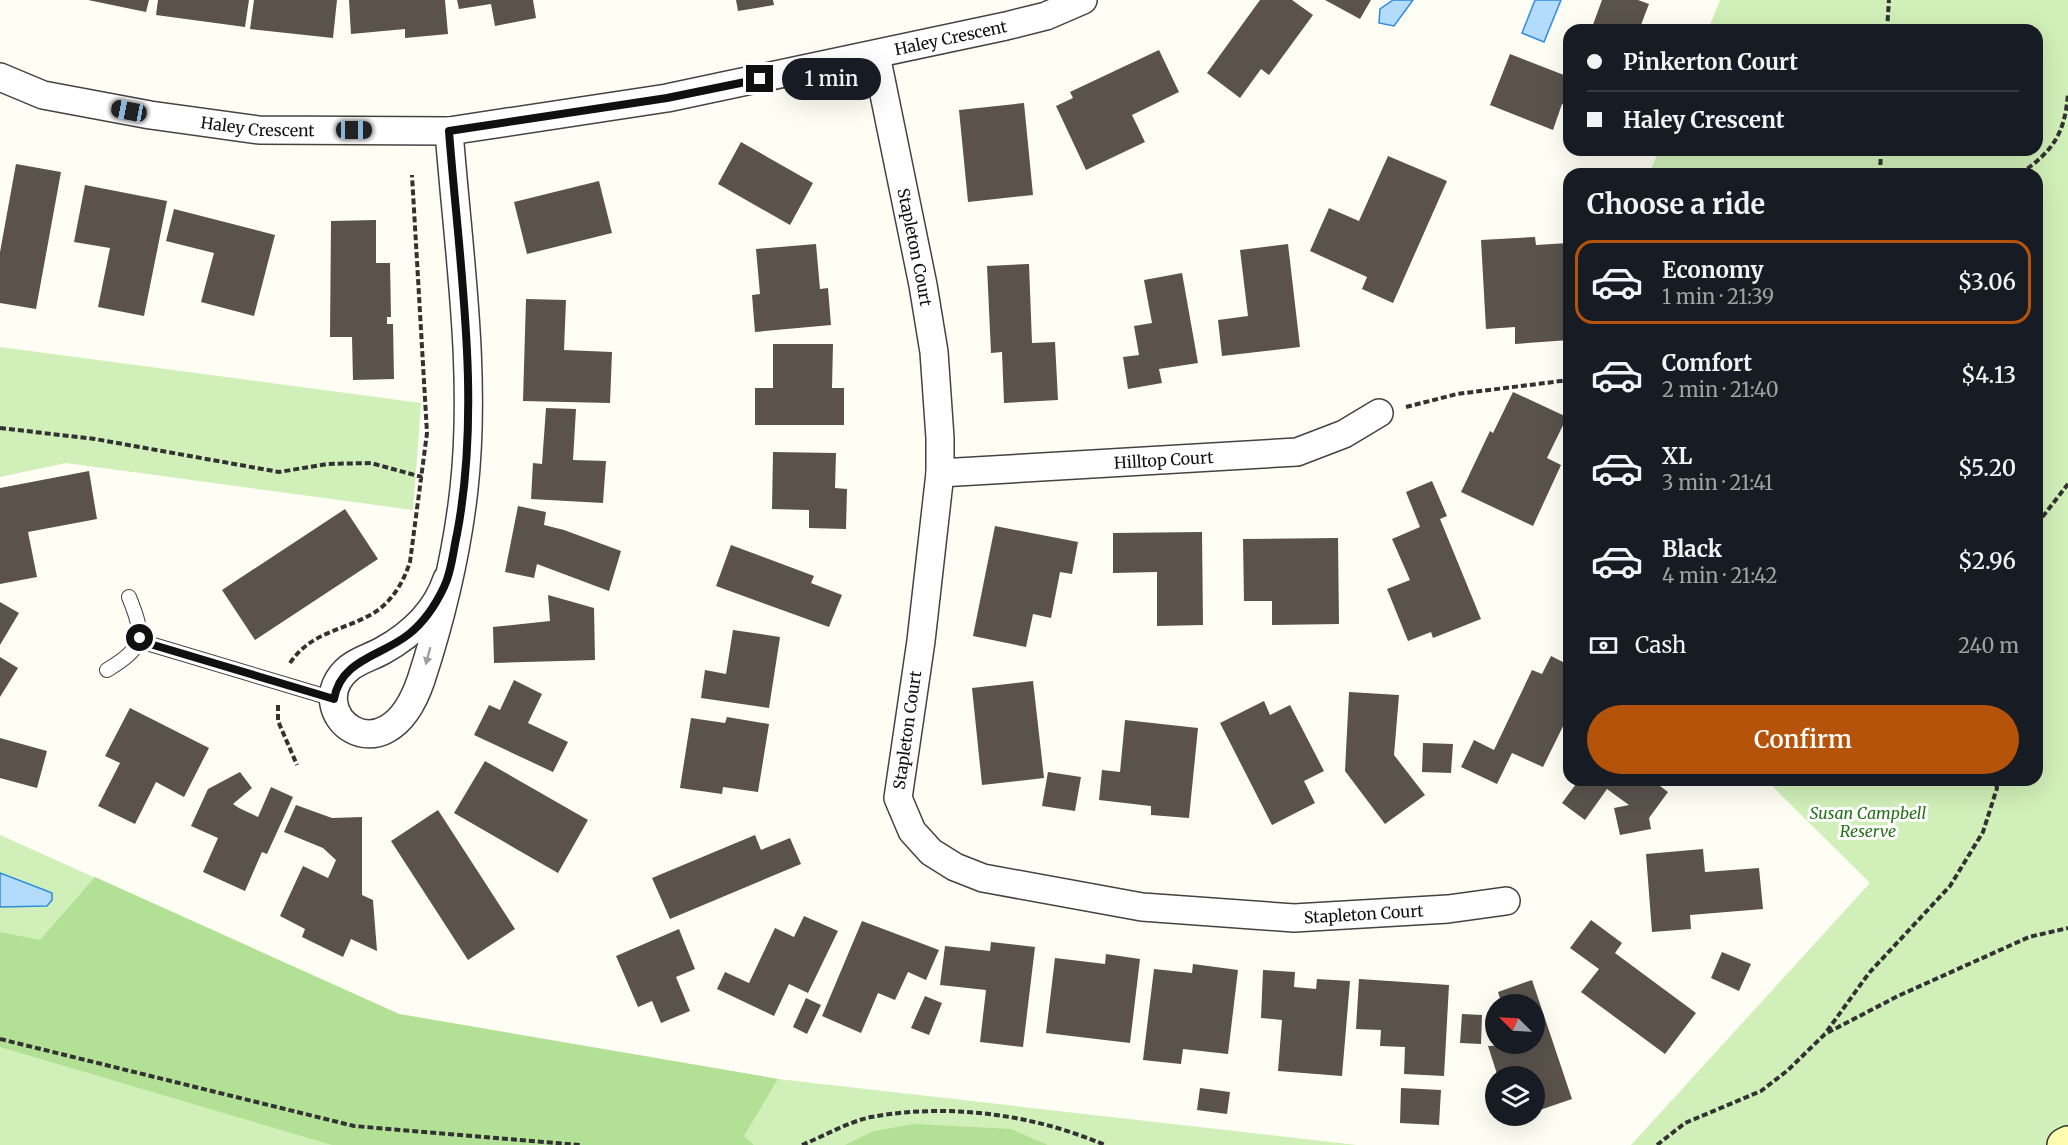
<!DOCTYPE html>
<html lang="en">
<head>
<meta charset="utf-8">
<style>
  body { margin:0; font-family:Merriweather,serif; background:#20242c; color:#f1f3f6; height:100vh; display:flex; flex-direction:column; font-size:22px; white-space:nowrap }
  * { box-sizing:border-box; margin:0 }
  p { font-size:20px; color:#9ea1a6 }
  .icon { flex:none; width:33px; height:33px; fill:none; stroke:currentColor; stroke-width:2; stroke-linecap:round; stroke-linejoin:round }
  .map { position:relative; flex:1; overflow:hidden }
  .sheet { position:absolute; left:1563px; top:168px; width:480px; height:618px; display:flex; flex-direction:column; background:#171b24; border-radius:18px; box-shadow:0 6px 24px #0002 }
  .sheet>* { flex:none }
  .top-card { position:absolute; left:1563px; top:24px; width:480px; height:132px; border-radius:18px; box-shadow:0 6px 24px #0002; display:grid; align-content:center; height:132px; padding:0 24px; background:#171b24 }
  .needle { width:39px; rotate:294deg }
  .buttons { position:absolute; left:1485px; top:994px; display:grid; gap:12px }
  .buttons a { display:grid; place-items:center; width:60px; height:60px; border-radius:50%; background:#171b24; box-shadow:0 6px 24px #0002; font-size:30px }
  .end { position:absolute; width:27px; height:27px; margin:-14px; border:8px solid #101010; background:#fff; box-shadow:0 0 0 3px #fff }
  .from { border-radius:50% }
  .bubble { position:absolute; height:42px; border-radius:21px; background:#171b24; box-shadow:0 6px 24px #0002; font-size:20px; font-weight:600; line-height:42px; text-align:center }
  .car { position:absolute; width:18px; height:36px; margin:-18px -9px; border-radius:8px; box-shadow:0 0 4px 2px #0007; background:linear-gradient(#222 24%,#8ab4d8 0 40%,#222 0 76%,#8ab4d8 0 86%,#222 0) }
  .top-card b { display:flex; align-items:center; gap:21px; height:57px; font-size:22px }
  .top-card b+b { border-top:2px solid #363941 }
  .top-card i { width:15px; height:15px; background:#f1f3f6 }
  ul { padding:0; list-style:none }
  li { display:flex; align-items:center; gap:18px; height:84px; margin:0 12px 9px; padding:0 12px; border:3px solid transparent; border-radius:18px }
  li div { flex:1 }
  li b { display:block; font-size:22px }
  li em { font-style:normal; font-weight:600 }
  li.active { border-color:#b45309 }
  li>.icon { width:54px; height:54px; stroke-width:1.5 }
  h2 { padding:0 24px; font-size:27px; line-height:72px }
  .pay { display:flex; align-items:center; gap:15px; height:66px; padding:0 24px; font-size:22px }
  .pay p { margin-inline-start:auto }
  .cta { display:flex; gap:12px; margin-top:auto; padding:12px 24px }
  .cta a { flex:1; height:69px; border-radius:36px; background:#b45309; color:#fff; font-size:24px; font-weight:600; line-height:69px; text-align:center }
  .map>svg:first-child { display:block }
  .green { fill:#d1efb8 }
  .forest { fill:#b2e195 }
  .water { fill:#b2dbfc; stroke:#318cdc; stroke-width:1.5 }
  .building { fill:#5a524b }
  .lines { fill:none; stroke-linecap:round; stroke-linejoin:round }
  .service-casing { stroke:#434343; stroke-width:16 }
  .minor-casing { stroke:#434343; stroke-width:30 }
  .secondary-casing { stroke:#323232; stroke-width:36 }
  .path { stroke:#323232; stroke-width:4; stroke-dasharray:6 3; stroke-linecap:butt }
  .service { stroke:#fff; stroke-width:14 }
  .minor { stroke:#fff; stroke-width:27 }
  .secondary { stroke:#fffcaf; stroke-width:33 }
  .oneway { fill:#9f9f9f }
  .route { stroke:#101010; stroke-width:8 }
  .labels { text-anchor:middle; stroke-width:6; stroke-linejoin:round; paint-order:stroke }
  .street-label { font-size:16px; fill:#101010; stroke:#fff }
  .park-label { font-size:16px; font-style:italic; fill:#247118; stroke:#fff }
</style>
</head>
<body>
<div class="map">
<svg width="2068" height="1145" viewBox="0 0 2068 1145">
  <rect width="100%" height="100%" fill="#fffef4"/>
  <path class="green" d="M1720,0H2068V1145H1631L1870,883L1766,780H2037V174H1649L1659,150H2037V30H1708Z
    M0,347L421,403L413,510L66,463L0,477Z
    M0,835L399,1014L778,1079L1357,1145H0Z"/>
  <path class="forest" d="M95,877L399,1014L778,1079L744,1136L754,1145H332L0,1047V932L40,940Z
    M914,1124L1011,1129L1048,1145H845L874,1131Z"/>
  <path class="water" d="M1393,0H1413L1394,26L1379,23L1380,9Z
    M1535,0H1561L1544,42L1522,33Z
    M0,873L47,891L52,893V900L47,906L0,907Z"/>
  <path class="building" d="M88,0H149L146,12Z
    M158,0H249L245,27L156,15Z
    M254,0H337L333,38L250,29Z
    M349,0H445L448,34L405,38V29L351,34Z
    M457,0H533L536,18L495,26L491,4L459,9Z
    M736,0H773L774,5L738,11Z
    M1260,0H1292L1313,15L1269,75L1261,69L1240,98L1207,73Z
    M1325,0H1371L1360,19Z
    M1602,0H1638L1649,4L1639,30H1591Z
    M1159,50L1179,92L1132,115L1145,142L1086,170L1056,106L1073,98L1070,92Z
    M1510,54L1569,77V107L1562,104L1553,130L1490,105Z
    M1024,103L1033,195L968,202L959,110Z
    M741,142L813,183L790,225L718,184Z
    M1388,156L1447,181L1393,303L1362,289L1367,277L1310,251L1329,208L1359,221Z
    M16,164L61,172L36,309L0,303V252Z
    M599,181L612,233L527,254L514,202Z
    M85,185L167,201L144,316L98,307L110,248L74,242Z
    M174,209L275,235L254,316L201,302L214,253L166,241Z
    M376,220V263H390L391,317H387V324H393L394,379L353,380L352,337H330L331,221Z
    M1535,237L1536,245L1569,243V340L1515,344V327L1486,329L1481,240Z
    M816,244L820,289L828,288L831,325L755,332L752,295L760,294L756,249Z
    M1288,244L1300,347L1222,356L1218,320L1248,316L1240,250Z
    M1029,264L1032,343L1055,342L1058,400L1004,403L1002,352L991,353L987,266Z
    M1182,273L1198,363L1159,369L1162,383L1128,389L1123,357L1139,355L1134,326L1152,323L1144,280Z
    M526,299L566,300L564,350L612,352L610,403L523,401Z
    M773,344H833L832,388H844V425H755V388H773Z
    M1513,392L1567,417L1547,458L1561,465L1533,526L1461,492L1490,431L1493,433Z
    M546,408L576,409L573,460L606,461L603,503L531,499L533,463L542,464Z
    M773,452L836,453L835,488L847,489L846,529L809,528V510L772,509Z
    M89,471L97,519L28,532L37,577L0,584V488Z
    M1432,481L1447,516L1440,519L1481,619L1433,638L1431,632L1408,641L1387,589L1410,580L1392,539L1420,527L1406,492Z
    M518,506L546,512L544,525L564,530L621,551L609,591L537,564L534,578L505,572Z
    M345,509L378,559L255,640L222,590Z
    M995,526L1078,542L1072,574L1060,572L1051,618L1033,614L1026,647L973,636Z
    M1202,532L1203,625L1157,626V572L1113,573V533Z
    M1338,538L1339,624L1272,625V601H1244L1243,539Z
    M731,545L814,576L811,583L842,595L829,627L716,586Z
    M548,595L594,608L595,660L494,663L493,627L550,621Z
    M0,602L19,613L0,645Z
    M733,630L780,637L769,708L701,698L705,670L726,674Z
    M1551,656L1569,665V714L1543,767L1512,753L1497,784L1461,767L1474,740L1494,750L1532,670L1542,674Z
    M0,657L18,668L0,697Z
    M514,680L542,694L528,723L568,742L553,772L474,735L489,705L500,710Z
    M1033,681L1044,778L982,785L972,688Z
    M1349,692L1399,695L1394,755L1425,795L1385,824L1345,771Z
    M1264,701L1270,715L1290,705L1324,771L1304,781L1315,803L1272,825L1220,723Z
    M130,708L209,748L184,797L156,782L135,824L98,806L120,763L105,756Z
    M727,717L769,724L758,792L723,787L722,794L680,788L691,718L725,723Z
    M1125,720L1198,728L1189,818L1151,815V806L1099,800L1102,770L1120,772Z
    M0,738L47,751L37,788L0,778Z
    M1423,743L1453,744L1451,773L1422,772Z
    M485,761L588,820L558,873L454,813Z
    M240,772L252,788L233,804L239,808L258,817L271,787L293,797L267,854L262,852L245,891L203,872L218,838L191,826L208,789Z
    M1048,772L1081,777L1075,811L1042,806Z
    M1579,780H1652L1668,792L1649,818L1651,829L1620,835L1614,808L1629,805L1607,789L1585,820L1562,803Z
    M296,805L332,818L362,817V895L373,900L377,951L351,939L343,957L302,937L305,929L280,916L303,866L328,878L336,860L323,848L284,832Z
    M438,810L515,929L468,960L391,841Z
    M755,835L761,850L790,838L801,864L670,919L652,878Z
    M1703,849L1705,872L1759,868L1763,909L1690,915L1691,929L1652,932L1646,854Z
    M804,916L838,931L808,993L789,984L774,1016L717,989L725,972L749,983L775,928L794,937Z
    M1591,920L1622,943L1615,953L1696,1013L1665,1054L1581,992L1599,969L1570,948Z
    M862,921L939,950L926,980L908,972L895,1000L878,993L861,1033L822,1016Z
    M679,929L695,969L676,977L690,1011L661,1023L652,1001L638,1007L616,956Z
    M991,942L1035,947L1023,1047L980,1042L986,990L940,985L945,946L990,951Z
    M1722,952L1751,964L1739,991L1711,978Z
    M1106,954L1140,959L1130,1043L1046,1033L1055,958L1105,964Z
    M1193,964L1238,970L1228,1054L1183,1049L1181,1064L1143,1060L1154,969L1192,973Z
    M1263,970L1295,972L1294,987L1316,989L1317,979L1350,981L1342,1076L1278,1071L1282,1020L1261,1018Z
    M1359,979L1449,985L1444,1076L1404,1074L1405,1047L1380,1046L1381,1030L1356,1029Z
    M1532,980L1572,1099L1534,1112V1077H1498L1488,1046L1534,1044V1005H1502L1498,992Z
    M925,996L942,1003L929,1035L911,1028Z
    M806,998L821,1005L807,1034L793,1027Z
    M1462,1014L1482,1015L1481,1044L1460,1043Z
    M1200,1088L1230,1092L1227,1114L1197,1110Z
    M1401,1088L1441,1090L1439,1125L1400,1123Z"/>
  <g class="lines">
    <defs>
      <path id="service" d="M140,641L334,699
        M107,670C145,647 145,637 129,597"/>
      <g id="minor">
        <path id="s1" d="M876,55L923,285L934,352L940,438V473L921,641L898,798L912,831L931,852L955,867L983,878L1142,907L1294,918L1448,909L1506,901"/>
        <path id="s2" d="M0,77L43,95L150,115L259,130L449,131L667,98L1006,26L1046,16L1083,0"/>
        <path id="s3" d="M940,473L1297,452L1344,434L1379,413"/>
        <path d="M447,579C436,612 411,635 382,651C371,657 359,660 349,668C298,710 385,786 421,680C441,619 457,552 464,489C477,371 458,249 449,131"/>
      </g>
      <path id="secondary" d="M2064,1145L2068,1143"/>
    </defs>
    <use href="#service" class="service-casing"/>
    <use href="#minor" class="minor-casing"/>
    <use href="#secondary" class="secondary-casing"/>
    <path class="path" d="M1887,30L1889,0
      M1880,174L1881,150
      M2020,174C2053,151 2065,134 2068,93
      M1406,407L1457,394L1569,380
      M0,428L95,439L279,472L327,464L371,463L422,477
      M2037,524L2068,484
      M290,663C311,632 342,631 372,614C392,602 403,583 410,562L427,433L412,175
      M278,705V721L297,765
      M1827,1031L1869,973L1950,886L1983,832L1997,788L1995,780
      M0,1039L354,1126L580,1145
      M802,1145C824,1136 848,1122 871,1117C949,1103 1032,1114 1105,1145
      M1657,1145L1685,1123L1761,1091L1787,1071L1825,1034L1898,996L2029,937L2068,928"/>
    <use href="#service" class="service"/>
    <use href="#minor" class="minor"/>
    <use href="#secondary" class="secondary"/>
  </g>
  <defs><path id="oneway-solid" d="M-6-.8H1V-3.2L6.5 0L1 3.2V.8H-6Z" transform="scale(1.5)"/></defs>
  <use class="oneway" href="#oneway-solid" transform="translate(428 656) rotate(105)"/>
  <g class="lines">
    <path class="route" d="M140,638V641L334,699C341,659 382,656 409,634C424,622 436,604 444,587C452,571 453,551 457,534C482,403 459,263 449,131L667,98L760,79"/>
  </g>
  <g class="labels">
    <g class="street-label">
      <text dy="6" stroke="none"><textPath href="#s2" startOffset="966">Haley Crescent</textPath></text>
      <text dy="6" stroke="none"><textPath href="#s2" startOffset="264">Haley Crescent</textPath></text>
      <text dy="6" stroke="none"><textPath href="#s1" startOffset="196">Stapleton Court</textPath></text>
      <text dy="6" stroke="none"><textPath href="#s3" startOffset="224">Hilltop Court</textPath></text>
      <text transform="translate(907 730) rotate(-82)" y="6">Stapleton Court</text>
      <text dy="6" stroke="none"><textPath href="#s1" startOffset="1258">Stapleton Court</textPath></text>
    </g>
    <g class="park-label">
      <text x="1868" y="819">Susan Campbell<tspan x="1868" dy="18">Reserve</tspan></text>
    </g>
  </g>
</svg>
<div class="buttons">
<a><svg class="needle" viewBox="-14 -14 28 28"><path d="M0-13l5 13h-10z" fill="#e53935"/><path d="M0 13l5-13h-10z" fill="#9ea1a6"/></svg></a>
<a><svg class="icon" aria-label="layers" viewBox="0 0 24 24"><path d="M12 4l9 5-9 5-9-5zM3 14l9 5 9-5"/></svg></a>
</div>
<i class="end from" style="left:140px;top:638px"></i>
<i class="end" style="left:760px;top:79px"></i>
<div class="bubble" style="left:782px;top:58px;width:99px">1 min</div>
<i class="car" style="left:129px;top:111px;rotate:281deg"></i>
<i class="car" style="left:354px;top:130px;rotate:90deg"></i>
<div class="top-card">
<b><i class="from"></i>Pinkerton Court</b>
<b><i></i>Haley Crescent</b>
</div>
<section class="sheet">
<h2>Choose a ride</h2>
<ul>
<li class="active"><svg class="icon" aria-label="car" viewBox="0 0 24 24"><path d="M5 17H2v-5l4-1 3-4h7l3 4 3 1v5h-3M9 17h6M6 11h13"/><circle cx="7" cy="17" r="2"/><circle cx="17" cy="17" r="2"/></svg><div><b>Economy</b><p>1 min · 21:39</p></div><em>$3.06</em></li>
<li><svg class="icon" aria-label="car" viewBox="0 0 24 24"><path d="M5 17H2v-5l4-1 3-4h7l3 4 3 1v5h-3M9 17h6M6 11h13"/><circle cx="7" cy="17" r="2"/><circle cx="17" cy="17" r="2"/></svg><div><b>Comfort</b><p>2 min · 21:40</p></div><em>$4.13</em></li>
<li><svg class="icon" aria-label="car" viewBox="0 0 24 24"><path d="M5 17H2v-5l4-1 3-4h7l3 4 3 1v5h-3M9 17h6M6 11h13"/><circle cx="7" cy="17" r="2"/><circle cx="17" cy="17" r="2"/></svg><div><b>XL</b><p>3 min · 21:41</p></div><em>$5.20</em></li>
<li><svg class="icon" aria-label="car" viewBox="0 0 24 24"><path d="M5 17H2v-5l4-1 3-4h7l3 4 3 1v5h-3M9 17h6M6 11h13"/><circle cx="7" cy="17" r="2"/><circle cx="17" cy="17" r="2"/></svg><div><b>Black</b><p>4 min · 21:42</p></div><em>$2.96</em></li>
</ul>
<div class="pay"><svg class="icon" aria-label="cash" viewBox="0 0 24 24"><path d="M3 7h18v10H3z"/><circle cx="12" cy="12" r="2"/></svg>Cash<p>240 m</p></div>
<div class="cta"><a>Confirm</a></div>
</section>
</div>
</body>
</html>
